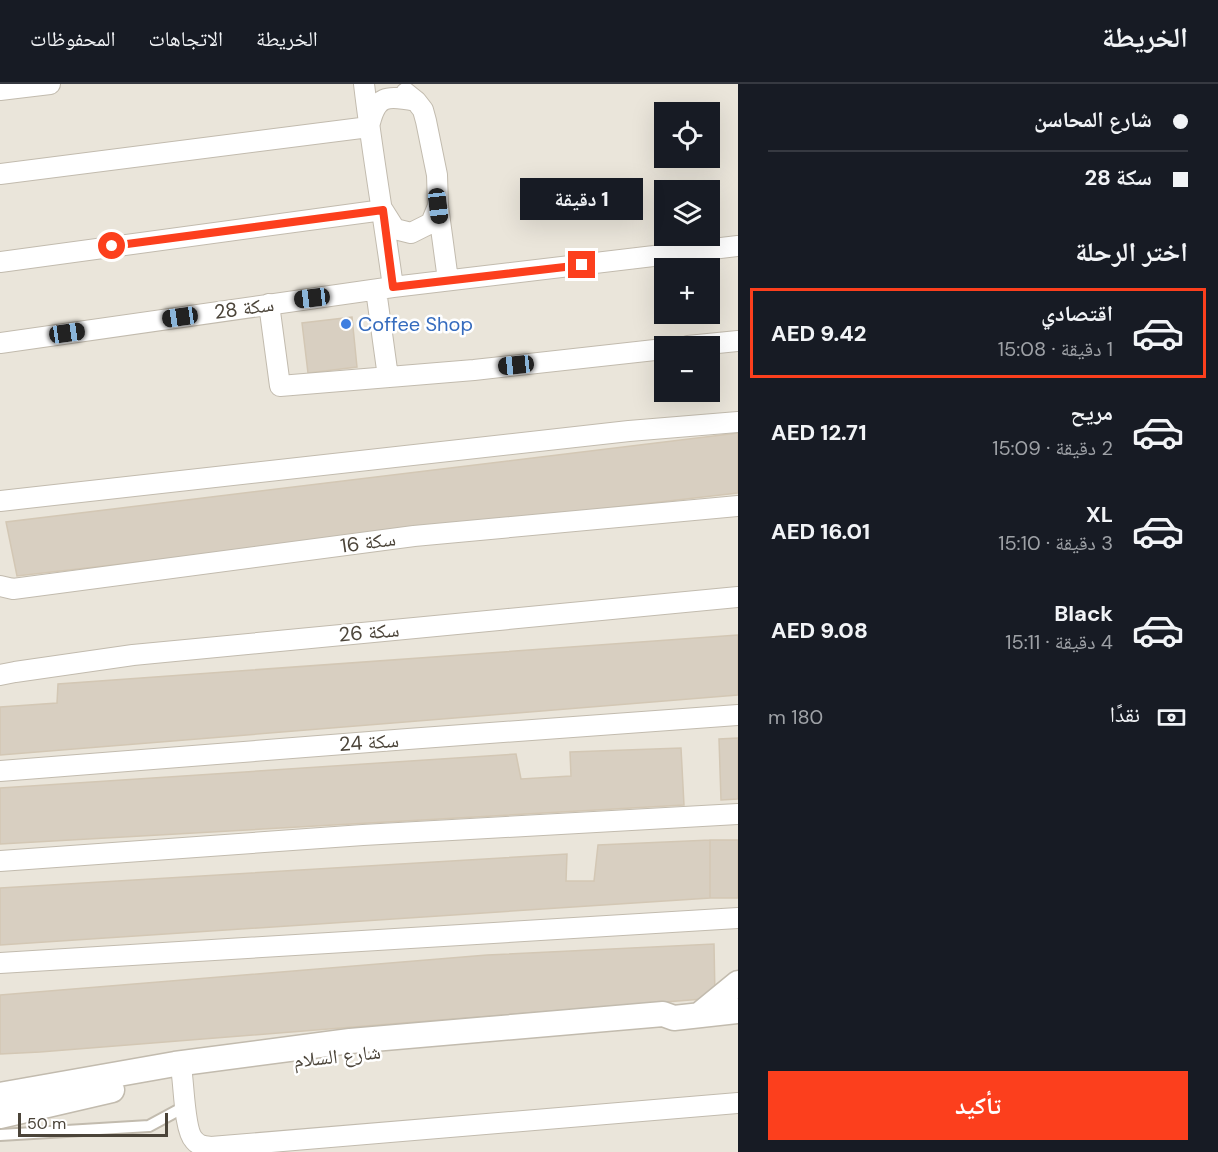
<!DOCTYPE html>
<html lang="ar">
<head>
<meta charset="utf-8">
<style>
  body { margin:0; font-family:"DM Sans","Noto Naskh Arabic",sans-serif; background:#242831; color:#f1f3f6; direction:rtl; height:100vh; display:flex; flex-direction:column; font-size:22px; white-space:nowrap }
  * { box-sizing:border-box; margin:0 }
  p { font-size:20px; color:#9ea1a6 }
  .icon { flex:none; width:33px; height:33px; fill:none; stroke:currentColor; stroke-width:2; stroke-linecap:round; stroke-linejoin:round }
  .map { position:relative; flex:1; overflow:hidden; direction:ltr }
  .drawer { display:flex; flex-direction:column; background:#171b24; width:480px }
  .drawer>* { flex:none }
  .banner { display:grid; align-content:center; height:132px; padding:0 30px; background:#171b24 }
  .tools { position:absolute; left:654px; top:18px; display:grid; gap:12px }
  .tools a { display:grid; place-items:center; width:66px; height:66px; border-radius:0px; background:#171b24; box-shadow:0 6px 24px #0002; font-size:30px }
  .scale { position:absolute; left:18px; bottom:15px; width:150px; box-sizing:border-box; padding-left:6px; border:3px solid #4b4439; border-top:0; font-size:16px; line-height:21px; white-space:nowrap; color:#4b4439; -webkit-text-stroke:4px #fff; paint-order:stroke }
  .end { position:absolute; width:27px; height:27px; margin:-14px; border:8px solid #fc3f1d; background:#fff; box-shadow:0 0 0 3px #fff }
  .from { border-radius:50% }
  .bubble { position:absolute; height:42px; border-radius:0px; background:#171b24; box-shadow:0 6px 24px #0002; font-size:20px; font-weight:800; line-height:42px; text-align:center; direction:rtl }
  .car { position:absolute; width:18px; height:36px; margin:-18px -9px; border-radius:8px; box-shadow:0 0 4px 2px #0007; background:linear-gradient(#222 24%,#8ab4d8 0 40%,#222 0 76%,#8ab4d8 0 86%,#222 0) }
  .banner b { display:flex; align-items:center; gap:21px; height:57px; font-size:22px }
  .banner b+b { border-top:2px solid #363941 }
  .banner i { width:15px; height:15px; background:#f1f3f6 }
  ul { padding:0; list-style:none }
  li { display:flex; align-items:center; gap:18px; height:90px; margin:0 12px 9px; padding:0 18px; border:3px solid transparent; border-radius:0px }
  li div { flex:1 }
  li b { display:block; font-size:22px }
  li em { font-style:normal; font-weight:800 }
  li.on { border-color:#fc3f1d }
  li>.icon { width:54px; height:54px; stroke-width:1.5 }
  h2 { padding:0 30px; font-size:27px; line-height:72px }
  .pay { display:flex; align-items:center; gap:15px; height:66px; padding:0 30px; font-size:22px }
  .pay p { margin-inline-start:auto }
  .action { display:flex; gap:12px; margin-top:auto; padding:12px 30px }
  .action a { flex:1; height:69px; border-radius:0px; background:#fc3f1d; color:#fff; font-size:24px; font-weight:800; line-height:69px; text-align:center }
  header { display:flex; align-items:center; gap:36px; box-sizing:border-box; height:84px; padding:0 30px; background:#171b24; border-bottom:2px solid #363941 }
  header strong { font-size:28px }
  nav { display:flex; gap:33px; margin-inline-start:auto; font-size:21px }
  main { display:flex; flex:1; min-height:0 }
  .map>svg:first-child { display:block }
  .residential { fill:#eae5da; fill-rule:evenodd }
  .building { fill:#d8cfc1; stroke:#d3c7b4; stroke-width:1.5 }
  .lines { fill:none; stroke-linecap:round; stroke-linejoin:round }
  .service-casing { stroke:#c2bbae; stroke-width:14 }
  .minor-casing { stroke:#c2bbae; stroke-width:22 }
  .tertiary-casing { stroke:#c2bbae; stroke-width:27 }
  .service { stroke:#fff; stroke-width:10 }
  .minor { stroke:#fff; stroke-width:20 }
  .tertiary { stroke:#fff; stroke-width:24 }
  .route { stroke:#fc3f1d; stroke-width:8 }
  .shop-dot { fill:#3f7fe0; stroke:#fff; stroke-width:2 }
  .labels { text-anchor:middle; stroke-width:5; stroke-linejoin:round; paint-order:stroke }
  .street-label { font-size:20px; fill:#4b4439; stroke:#fff }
  .shop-label { font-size:20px; fill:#366cbe; stroke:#fff; text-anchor:start }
</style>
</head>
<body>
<header>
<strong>الخريطة</strong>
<nav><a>الخريطة</a><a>الاتجاهات</a><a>المحفوظات</a></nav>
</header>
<main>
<section class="drawer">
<div class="banner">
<b><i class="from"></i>شارع المحاسن</b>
<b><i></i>سكة 28</b>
</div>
<h2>اختر الرحلة</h2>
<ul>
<li class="on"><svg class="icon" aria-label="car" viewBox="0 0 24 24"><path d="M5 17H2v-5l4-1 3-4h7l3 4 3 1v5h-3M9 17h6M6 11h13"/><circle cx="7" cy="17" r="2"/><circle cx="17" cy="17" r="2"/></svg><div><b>اقتصادي</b><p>1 دقيقة · 15:08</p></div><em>AED 9.42</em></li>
<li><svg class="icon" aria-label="car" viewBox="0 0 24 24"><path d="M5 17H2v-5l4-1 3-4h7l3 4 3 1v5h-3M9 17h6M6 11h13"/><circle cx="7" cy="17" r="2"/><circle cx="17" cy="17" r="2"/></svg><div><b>مريح</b><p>2 دقيقة · 15:09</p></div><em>AED 12.71</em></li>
<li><svg class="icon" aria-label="car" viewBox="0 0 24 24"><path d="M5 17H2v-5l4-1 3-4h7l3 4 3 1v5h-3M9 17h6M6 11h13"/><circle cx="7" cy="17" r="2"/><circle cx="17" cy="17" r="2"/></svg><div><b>XL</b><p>3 دقيقة · 15:10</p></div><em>AED 16.01</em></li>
<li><svg class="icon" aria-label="car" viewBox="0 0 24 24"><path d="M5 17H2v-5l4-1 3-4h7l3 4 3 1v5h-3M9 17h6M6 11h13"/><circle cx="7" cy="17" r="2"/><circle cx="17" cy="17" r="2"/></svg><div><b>Black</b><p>4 دقيقة · 15:11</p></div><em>AED 9.08</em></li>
</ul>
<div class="pay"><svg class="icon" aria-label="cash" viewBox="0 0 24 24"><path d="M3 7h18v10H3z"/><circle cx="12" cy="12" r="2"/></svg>نقدًا<p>180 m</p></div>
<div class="action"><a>تأكيد</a></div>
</section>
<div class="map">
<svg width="738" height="1068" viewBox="0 0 738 1068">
  <rect width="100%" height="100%" fill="#f6f3ec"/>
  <path class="residential" d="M0,0H738V1068H0ZM664,28H710V74H664ZM664,106H710V152H664ZM664,184H710V230H664ZM664,262H710V308H664Z"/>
  <path class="building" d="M352,233L357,283L308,289L302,239Z
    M738,349V409L17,492L6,438Z
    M738,551V611L0,671V623L57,619L58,600Z
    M738,654V715L721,716L719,655Z
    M681,664L684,721L0,760V704L516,670L521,695L571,692L570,668Z
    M710,756H738V814H710Z
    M710,756V814L0,861V804L567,770L566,797H594L598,761Z
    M714,860L715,914L40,968L0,970V911L487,871Z"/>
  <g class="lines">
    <defs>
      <path id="service" d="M0,1051L149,1042L186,1022"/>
      <path id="minor" d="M364,0C372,68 384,136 393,203
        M0,6L50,0
        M406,9L416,17L423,26L426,37L437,91L438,122L448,196
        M0,90L369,43C376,11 386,11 416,17
        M0,178L383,126L395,145L411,149L431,139L438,122
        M376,206L388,293
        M269,220L280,302L474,286L664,265
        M0,259L393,203L738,162
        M688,262L738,257
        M0,417L629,347L738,338
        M0,502L13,505L414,452L738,422
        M0,591L15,588L133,571L738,513
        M0,687L408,655L738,631
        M0,777L363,751L738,730
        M0,879L738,834
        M182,991C184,1006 185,1047 194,1056C199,1062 204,1062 211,1063L738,1019"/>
      <path id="tertiary" d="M699,931L738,899
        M0,1011L175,980L350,957L663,930L674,934L738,927
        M0,1032L112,1006"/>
    </defs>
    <use href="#service" class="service-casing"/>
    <use href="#minor" class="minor-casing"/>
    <use href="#tertiary" class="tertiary-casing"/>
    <use href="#service" class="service"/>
    <use href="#minor" class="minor"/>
    <use href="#tertiary" class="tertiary"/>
  </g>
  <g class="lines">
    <path class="route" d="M112,162L383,126L393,203L582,181"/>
  </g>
  <circle class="shop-dot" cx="346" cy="240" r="6"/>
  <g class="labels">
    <g class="street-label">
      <text transform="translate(244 224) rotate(-8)" y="7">سكة 28</text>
      <text transform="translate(368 458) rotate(-8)" y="7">سكة 16</text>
      <text transform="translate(369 548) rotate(-5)" y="7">سكة 26</text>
      <text transform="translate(369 658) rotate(-4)" y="7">سكة 24</text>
      <text transform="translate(337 972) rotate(-6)" y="7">شارع السلام</text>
    </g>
    <g class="shop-label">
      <text x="358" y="247">Coffee Shop</text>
    </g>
  </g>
</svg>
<div class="tools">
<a><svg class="icon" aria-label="locate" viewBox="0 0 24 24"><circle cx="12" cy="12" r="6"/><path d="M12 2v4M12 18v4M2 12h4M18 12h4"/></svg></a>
<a><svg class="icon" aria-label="layers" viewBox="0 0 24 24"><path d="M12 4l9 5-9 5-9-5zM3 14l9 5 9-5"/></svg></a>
<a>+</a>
<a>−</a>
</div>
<div class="scale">50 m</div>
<i class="end from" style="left:112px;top:162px"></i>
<i class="end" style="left:582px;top:181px"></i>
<div class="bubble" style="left:520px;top:94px;width:123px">1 دقيقة</div>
<i class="car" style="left:438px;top:122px;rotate:173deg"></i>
<i class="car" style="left:312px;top:214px;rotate:263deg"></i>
<i class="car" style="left:180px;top:233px;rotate:262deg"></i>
<i class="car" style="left:67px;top:249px;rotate:82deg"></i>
<i class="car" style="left:516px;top:281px;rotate:264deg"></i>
</div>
</main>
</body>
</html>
